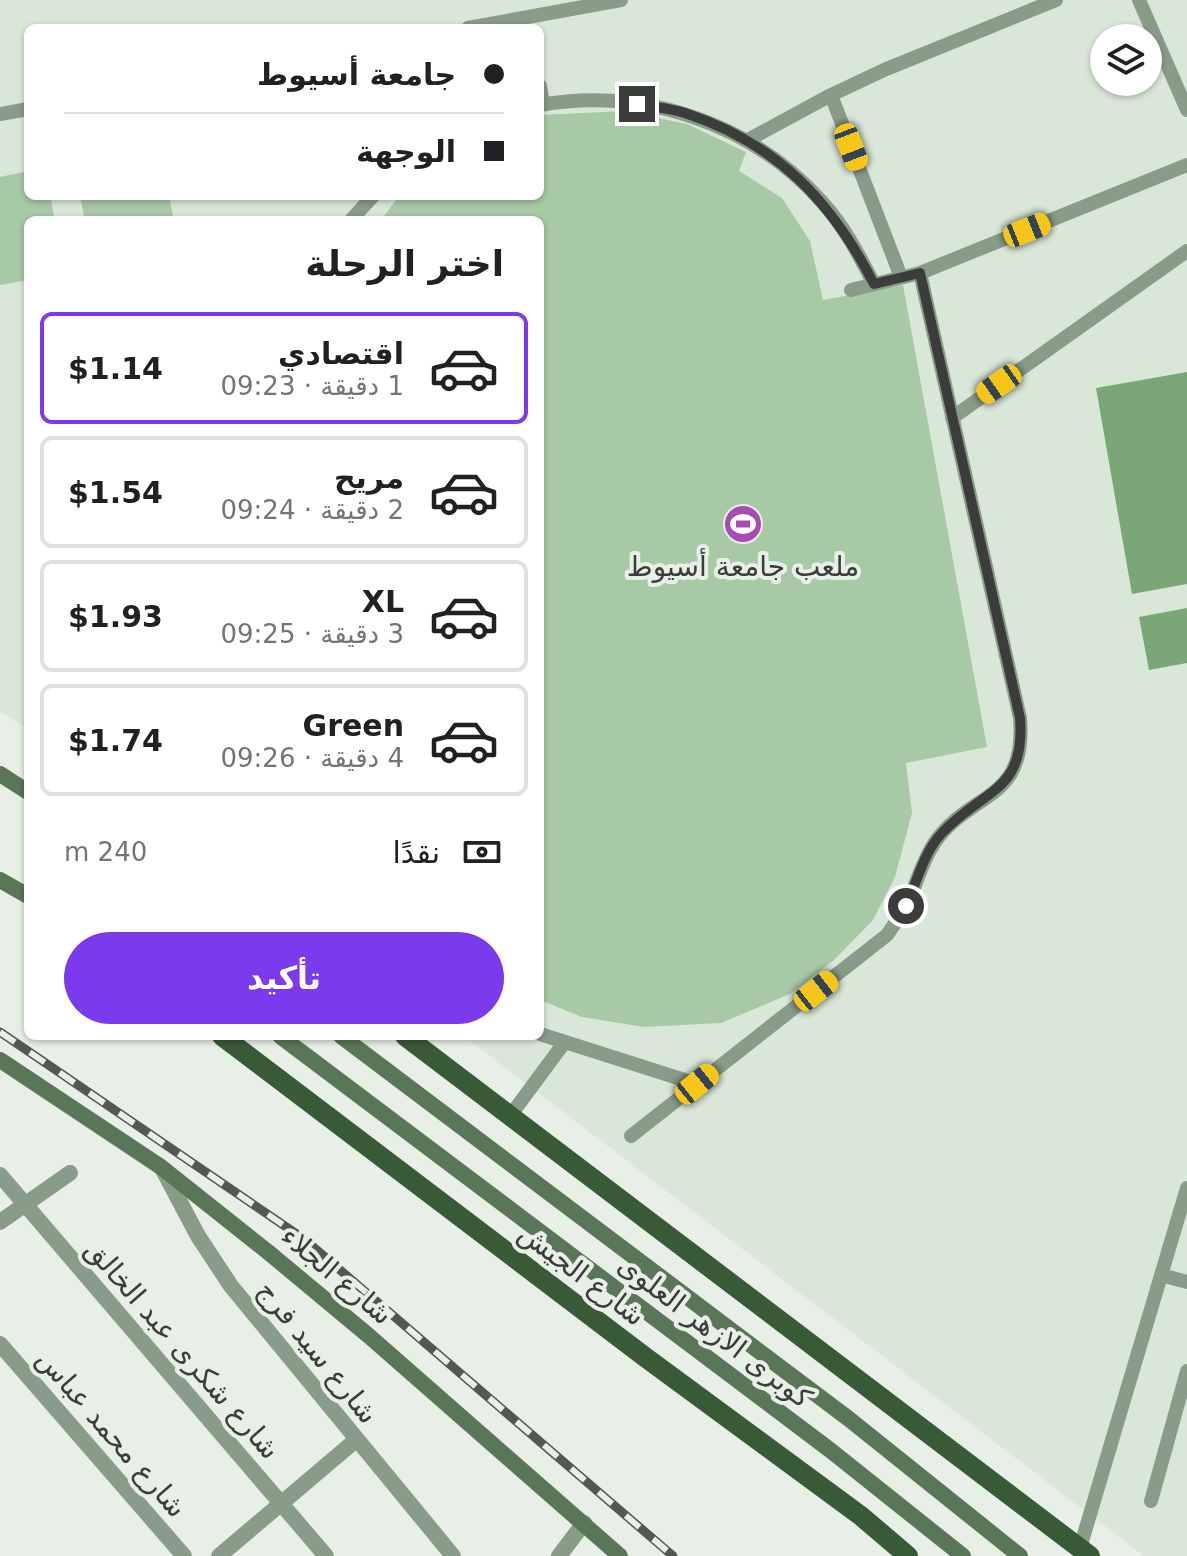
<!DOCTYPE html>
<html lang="ar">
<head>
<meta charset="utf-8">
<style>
  body { margin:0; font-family:"DejaVu Sans",Vazirmatn,sans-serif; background:#f6f6f6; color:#202124; direction:rtl; height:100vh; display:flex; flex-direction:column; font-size:30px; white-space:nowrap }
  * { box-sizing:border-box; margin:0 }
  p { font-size:26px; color:#757577 }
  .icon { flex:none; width:44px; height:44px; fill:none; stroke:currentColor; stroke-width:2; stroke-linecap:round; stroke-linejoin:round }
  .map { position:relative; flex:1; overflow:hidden; direction:ltr }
  .side { position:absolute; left:24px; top:216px; width:520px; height:824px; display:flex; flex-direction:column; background:#fff; border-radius:12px; box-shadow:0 2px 6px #0004; direction:rtl }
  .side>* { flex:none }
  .hud { position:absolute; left:24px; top:24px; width:520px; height:176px; border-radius:12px; box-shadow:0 2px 6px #0004; direction:rtl; display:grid; align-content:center; height:176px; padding:0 40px; background:#fff }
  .fabs { position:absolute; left:1090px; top:24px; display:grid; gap:16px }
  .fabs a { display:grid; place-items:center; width:72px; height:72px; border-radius:50%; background:#fff; box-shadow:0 2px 6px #0004; font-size:40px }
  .end { position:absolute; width:36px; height:36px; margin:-18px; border:10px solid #3a3d39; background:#fff; box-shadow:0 0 0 4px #fff }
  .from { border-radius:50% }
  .car { position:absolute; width:24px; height:48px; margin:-24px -12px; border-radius:10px; box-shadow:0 0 6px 2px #0007; background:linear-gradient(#f5c518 24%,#345 0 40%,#f5c518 0 76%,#345 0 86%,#f5c518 0) }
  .hud b { display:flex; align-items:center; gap:28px; height:76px; font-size:30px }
  .hud b+b { border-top:2px solid #e0e0e0 }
  .hud i { width:20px; height:20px; background:#202124 }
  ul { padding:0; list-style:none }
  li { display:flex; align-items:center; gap:24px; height:112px; margin:0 16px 12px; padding:0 24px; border:4px solid #e0e0e0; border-radius:12px }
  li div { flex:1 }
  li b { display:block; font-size:30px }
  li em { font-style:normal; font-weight:800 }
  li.active { border-color:#7c3aed }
  li>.icon { width:72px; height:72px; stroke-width:1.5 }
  h2 { padding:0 40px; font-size:36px; line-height:96px }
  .pay { display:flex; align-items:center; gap:20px; height:88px; padding:0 40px; font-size:30px }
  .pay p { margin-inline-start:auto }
  .primary-button { display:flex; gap:16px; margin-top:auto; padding:16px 40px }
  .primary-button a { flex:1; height:92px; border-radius:48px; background:#7c3aed; color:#fff; font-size:32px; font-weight:800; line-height:92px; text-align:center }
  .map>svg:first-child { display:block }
  .built { fill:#d9e7d8; fill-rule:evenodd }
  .green { fill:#a8c9a6 }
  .water { fill:#7ba778 }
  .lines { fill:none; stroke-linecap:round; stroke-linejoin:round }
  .lane { stroke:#899c88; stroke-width:14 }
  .street { stroke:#899c88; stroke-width:16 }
  .secondary { stroke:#5a7658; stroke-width:16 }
  .primary { stroke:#385a36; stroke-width:20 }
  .rail-casing { stroke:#545853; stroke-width:9 }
  .rail { stroke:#e7efe6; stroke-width:6; stroke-dasharray:18; stroke-linecap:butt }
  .route { stroke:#3a3d39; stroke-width:10 }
  .labels { text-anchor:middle; stroke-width:8; stroke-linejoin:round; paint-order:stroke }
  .poi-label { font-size:28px; fill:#3a3d39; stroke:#e7efe6 }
  .street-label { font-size:28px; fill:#3a3d39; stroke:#e7efe6 }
</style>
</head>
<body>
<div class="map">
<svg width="1187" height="1556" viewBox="0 0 1187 1556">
  <rect width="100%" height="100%" fill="#e7efe6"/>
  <path class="built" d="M0,0H1187V1556H1144L464,1036H540V220H28V730L0,711ZM28,28H540V196H28ZM1104,38H1148V82H1104Z"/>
  <path class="green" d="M624,111L687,124L746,152L739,171L782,198L810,241L823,300L903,285L987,747L906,763L912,813L895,877L873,920L834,960L790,994L721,1023L644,1027L582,1017L540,1000V220H381L399,196H540V115Z
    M28,171V196H50L55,220H28V280L0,285V177Z
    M80,196H169L174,220H85Z"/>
  <path class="water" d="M1187,372V584L1132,594L1096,388Z
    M1187,608V663L1149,670L1139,617Z"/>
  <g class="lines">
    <path class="lane" d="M1139,0L1187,110
      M468,28L621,0
      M540,86L543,104
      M831,95L901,277
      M540,105C643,87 752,123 822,202C844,226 859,255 874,284
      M0,114L28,109
      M748,140L831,95L884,70L1056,0
      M351,220L373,196
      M851,290L920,273L1187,165
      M952,418L1187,251
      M540,1034L697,1084
      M510,1116L564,1043
      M631,1136L887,935C894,925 901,915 907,904C917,883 922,861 935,842C972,790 1027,802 1020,718L920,273
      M1161,1275L1187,1282
      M1151,1501L1187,1371
      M1080,1548L1187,1188"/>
    <path class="street" d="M162,1168L198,1236L231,1286L453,1556
      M0,1175L326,1556
      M0,1222L70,1173
      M0,1344L184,1556
      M219,1556L356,1440
      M559,1556L584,1523"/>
    <path class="secondary" d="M0,774L28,792
      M0,880L28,896
      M280,1036L830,1450L963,1556
      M341,1036L849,1419L1020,1556
      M0,1060L161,1167L268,1252L369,1336L620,1556"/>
    <path class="primary" d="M222,1036L645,1357L861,1516L908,1556
      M405,1036L1090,1556"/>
    <defs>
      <path id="rail" d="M0,1032L304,1239L673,1556"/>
    </defs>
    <use href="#rail" class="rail-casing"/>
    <use href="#rail" class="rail"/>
  </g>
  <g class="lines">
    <path class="route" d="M637,104C652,107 670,108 685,113C776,143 831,200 874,284L920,273L1020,718C1026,793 982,789 941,834C923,854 917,882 906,906"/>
  </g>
  <defs>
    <symbol id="stadium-disc" viewBox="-11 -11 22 22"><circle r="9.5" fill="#a94bb4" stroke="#e7efe6"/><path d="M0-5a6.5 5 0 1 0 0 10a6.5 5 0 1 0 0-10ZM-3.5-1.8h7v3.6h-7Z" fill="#fff"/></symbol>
  </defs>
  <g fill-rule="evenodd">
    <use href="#stadium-disc" x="721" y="502" width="44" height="44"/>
  </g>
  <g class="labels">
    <g class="poi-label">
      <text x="743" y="576">ملعب جامعة أسيوط</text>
    </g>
    <g class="street-label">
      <text transform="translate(582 1274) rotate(37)" y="10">شارع الجيش</text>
      <text transform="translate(337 1275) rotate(40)" y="10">شارع الجلاء</text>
      <text transform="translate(715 1331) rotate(37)" y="10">كوبرى الازهر العلوى</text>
      <text transform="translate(183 1349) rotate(49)" y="10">شارع شكرى عبد الخالق</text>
      <text transform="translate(318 1352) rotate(51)" y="10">شارع سيد فرج</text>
      <text transform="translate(112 1433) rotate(49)" y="10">شارع محمد عباس</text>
    </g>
  </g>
</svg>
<div class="fabs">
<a><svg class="icon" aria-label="layers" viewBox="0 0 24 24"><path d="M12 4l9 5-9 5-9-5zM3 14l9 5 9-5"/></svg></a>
</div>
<i class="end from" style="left:906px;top:906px"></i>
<i class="end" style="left:637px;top:104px"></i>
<i class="car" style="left:851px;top:147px;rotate:159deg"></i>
<i class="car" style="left:1027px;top:230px;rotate:68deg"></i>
<i class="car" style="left:999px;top:384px;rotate:235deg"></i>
<i class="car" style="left:816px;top:991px;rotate:52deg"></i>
<i class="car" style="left:697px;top:1084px;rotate:51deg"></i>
<div class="hud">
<b><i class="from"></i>جامعة أسيوط</b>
<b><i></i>الوجهة</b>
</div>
<section class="side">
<h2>اختر الرحلة</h2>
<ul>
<li class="active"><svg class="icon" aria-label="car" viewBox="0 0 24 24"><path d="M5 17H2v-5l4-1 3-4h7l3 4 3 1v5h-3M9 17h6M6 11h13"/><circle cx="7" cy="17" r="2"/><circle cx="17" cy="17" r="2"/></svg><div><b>اقتصادي</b><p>1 دقيقة · 09:23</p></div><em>$1.14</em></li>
<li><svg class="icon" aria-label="car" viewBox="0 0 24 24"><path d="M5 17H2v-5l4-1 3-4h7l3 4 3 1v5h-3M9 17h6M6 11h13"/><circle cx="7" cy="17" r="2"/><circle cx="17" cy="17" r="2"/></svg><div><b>مريح</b><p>2 دقيقة · 09:24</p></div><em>$1.54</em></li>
<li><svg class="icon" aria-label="car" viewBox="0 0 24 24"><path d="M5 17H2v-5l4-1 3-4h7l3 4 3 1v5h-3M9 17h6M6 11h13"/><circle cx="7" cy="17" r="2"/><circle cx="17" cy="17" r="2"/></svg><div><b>XL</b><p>3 دقيقة · 09:25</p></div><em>$1.93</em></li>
<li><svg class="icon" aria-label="car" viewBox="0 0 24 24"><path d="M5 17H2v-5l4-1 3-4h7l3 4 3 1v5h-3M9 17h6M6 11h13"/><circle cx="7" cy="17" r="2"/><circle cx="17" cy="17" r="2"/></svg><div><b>Green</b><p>4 دقيقة · 09:26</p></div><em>$1.74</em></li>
</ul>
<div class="pay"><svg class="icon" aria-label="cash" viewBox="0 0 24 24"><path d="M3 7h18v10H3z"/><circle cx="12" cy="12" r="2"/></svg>نقدًا<p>240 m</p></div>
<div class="primary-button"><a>تأكيد</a></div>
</section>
</div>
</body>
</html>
